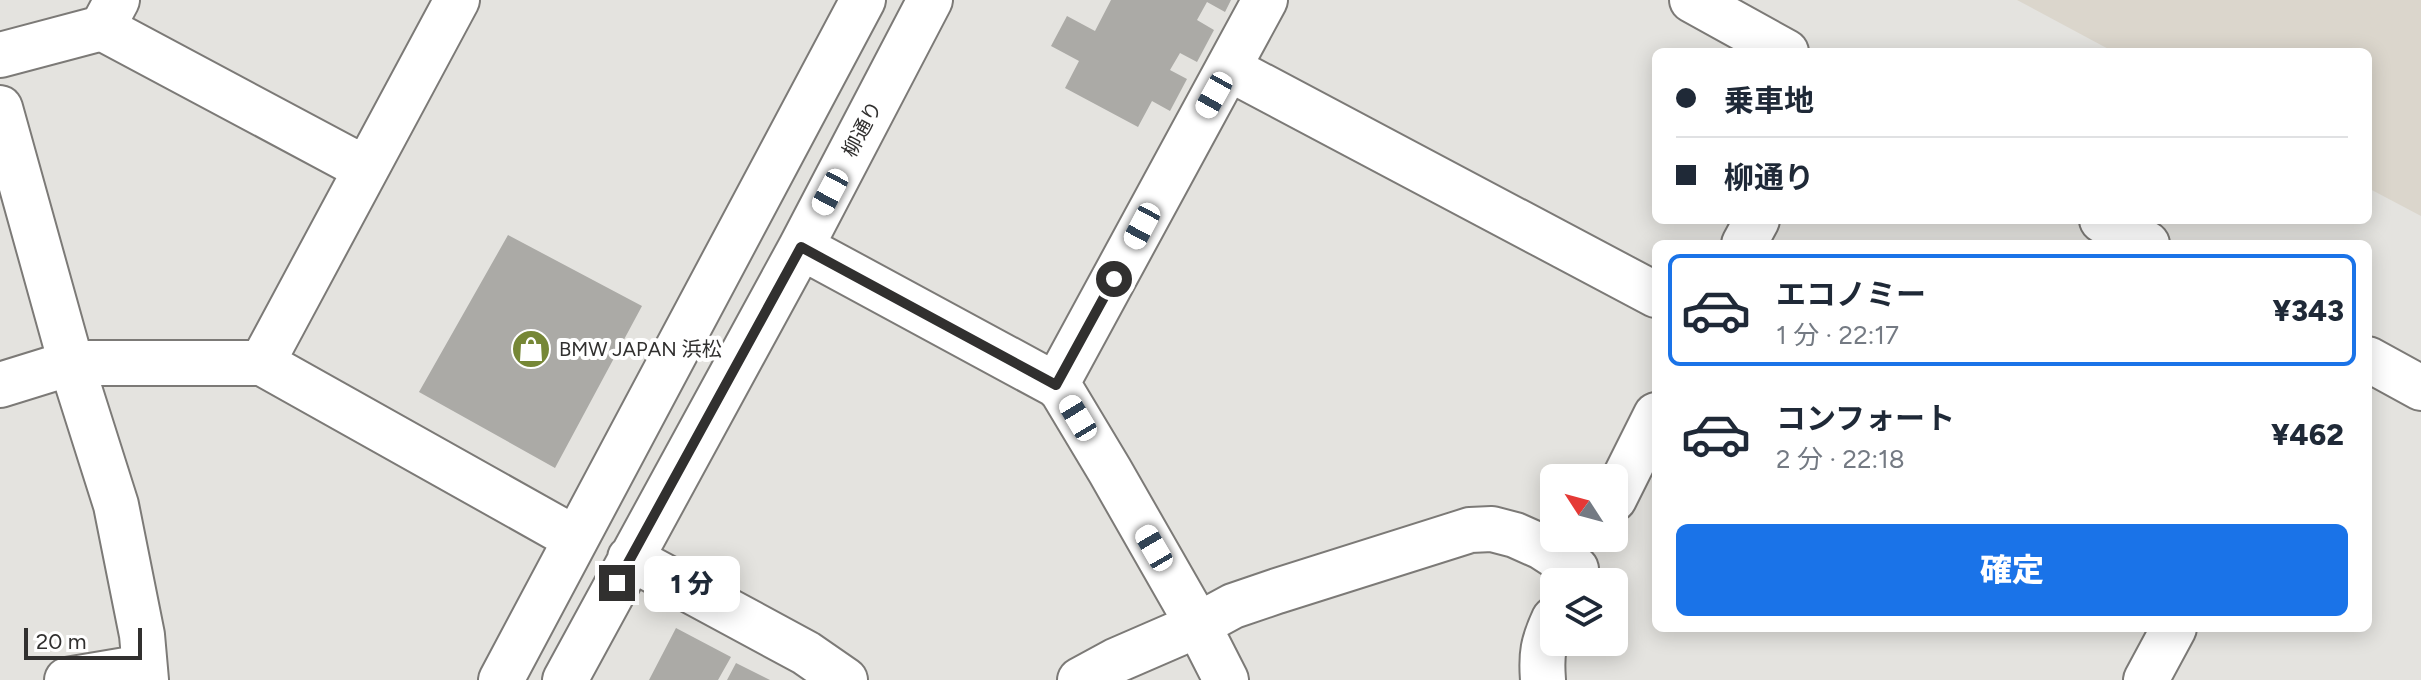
<!DOCTYPE html>
<html lang="ja">
<head>
<meta charset="utf-8">
<style>
  body { margin:0; font-family:Figtree,"Noto Sans JP",sans-serif; background:#f2f2f3; color:#1f2937; height:100vh; display:flex; flex-direction:column; font-size:30px; white-space:nowrap }
  * { box-sizing:border-box; margin:0 }
  p { font-size:26px; color:#747a83 }
  .icon { flex:none; width:44px; height:44px; fill:none; stroke:currentColor; stroke-width:2; stroke-linecap:round; stroke-linejoin:round }
  .map { position:relative; flex:1; overflow:hidden }
  .details { position:absolute; left:1652px; top:240px; width:720px; height:392px; display:flex; flex-direction:column; background:#fff; border-radius:12px; box-shadow:0 4px 20px #0003 }
  .details>* { flex:none }
  .hud { position:absolute; left:1652px; top:48px; width:720px; height:176px; border-radius:12px; box-shadow:0 4px 20px #0003; display:grid; align-content:center; height:176px; padding:0 24px; background:#fff }
  .needle { width:52px; rotate:306deg }
  .fabs { position:absolute; left:1540px; top:464px; display:grid; gap:16px }
  .fabs a { display:grid; place-items:center; width:88px; height:88px; border-radius:12px; background:#fff; box-shadow:0 4px 20px #0003; font-size:40px }
  .scale { position:absolute; left:24px; bottom:20px; width:118px; box-sizing:border-box; padding-left:8px; border:4px solid #31302f; border-top:0; font-size:22px; line-height:28px; white-space:nowrap; color:#31302f; -webkit-text-stroke:6px #fff; paint-order:stroke }
  .end { position:absolute; width:36px; height:36px; margin:-18px; border:10px solid #31302f; background:#fff; box-shadow:0 0 0 4px #fff }
  .from { border-radius:50% }
  .bubble { position:absolute; height:56px; border-radius:12px; background:#fff; box-shadow:0 4px 20px #0003; font-size:26px; font-weight:800; line-height:56px; text-align:center }
  .car { position:absolute; width:24px; height:48px; margin:-24px -12px; border-radius:10px; box-shadow:0 0 6px 2px #0007; background:linear-gradient(#fff 24%,#345 0 40%,#fff 0 76%,#345 0 86%,#fff 0) }
  .hud b { display:flex; align-items:center; gap:28px; height:76px; font-size:30px }
  .hud b+b { border-top:2px solid #e0e1e3 }
  .hud i { width:20px; height:20px; background:#1f2937 }
  ul { padding:14px 0 0; list-style:none }
  li { display:flex; align-items:center; gap:24px; height:112px; margin:0 16px 12px; padding:0 8px; border:4px solid transparent; border-radius:12px }
  li div { flex:1 }
  li b { display:block; font-size:30px }
  li em { font-style:normal; font-weight:800 }
  li.active { border-color:#1a73e8 }
  li>.icon { width:72px; height:72px; stroke-width:1.5 }
  .cta { display:flex; gap:16px; margin-top:auto; padding:16px 24px }
  .cta a { flex:1; height:92px; border-radius:12px; background:#1a73e8; color:#fff; font-size:32px; font-weight:800; line-height:92px; text-align:center }
  .map>svg:first-child { display:block }
  .built { fill:#dbd6cc }
  .building { fill:#abaaa6 }
  .lines { fill:none; stroke-linecap:round; stroke-linejoin:round }
  .minor-casing { stroke:#7c7a77; stroke-width:48 }
  .minor { stroke:#fff; stroke-width:44 }
  .route { stroke:#31302f; stroke-width:10 }
  .labels { text-anchor:middle; stroke-width:8; stroke-linejoin:round; paint-order:stroke }
  .street-label { font-size:20px; fill:#31302f; stroke:#fff }
  .poi-label { font-size:20px; fill:#31302f; stroke:#fff; text-anchor:start }
</style>
</head>
<body>
<div class="map">
<svg width="2421" height="680" viewBox="0 0 2421 680">
  <rect width="100%" height="100%" fill="#e4e3df"/>
  <path class="built" d="M2017,0H2421V216L2368,188V52H2114Z"/>
  <path class="building" d="M1111,0H1231L1225,12L1207,2L1197,20L1214,30L1197,62L1180,53L1170,70L1187,79L1170,111L1152,101L1138,127L1065,88L1079,61L1051,46L1067,16L1095,31Z
    M508,235L642,306L555,468L419,392Z
    M676,628L731,657L718,680H649Z
    M736,663L770,680H727Z"/>
  <g class="lines">
    <defs>
      <path id="minor" d="M1692,0L1786,52
        M102,28L366,169
        M0,55L102,28L117,0
        M1228,68L1656,295
        M0,108L71,363L116,505L142,635L146,680
        M2102,220L2147,244
        M1744,244L1757,220
        M801,247L1056,385L1062,391L1110,471L1198,625L1115,661L1080,680
        M2368,359L2421,388
        M262,363L457,0
        M0,385L71,363H262L576,539
        M1056,385L1265,0
        M1614,499L1656,415
        M630,558L806,653L845,680
        M67,680L144,667
        M501,680L863,0
        M565,680L801,247L930,0
        M1226,680L1198,625L1233,606L1277,591L1470,530L1492,529L1515,535L1542,547L1576,569
        M1543,680C1541,654 1543,643 1554,619
        M2146,680L2174,628"/>
    </defs>
    <use href="#minor" class="minor-casing"/>
    <use href="#minor" class="minor"/>
  </g>
  <g class="lines">
    <path class="route" d="M617,583L801,247L1056,385L1114,279"/>
  </g>
  <defs>
    <symbol id="shop-disc" viewBox="-11 -11 22 22"><circle r="9.5" fill="#768736" stroke="#fff"/><path d="M-5-2.5h2.3a2.7 3.5 0 0 1 5.4 0H5L5.5 6h-11ZM-1.5-2.5h3a1.5 2.3 0 0 0-3 0Z" fill="#fff"/></symbol>
  </defs>
  <g fill-rule="evenodd">
    <use href="#shop-disc" x="509" y="327" width="44" height="44"/>
  </g>
  <g class="labels">
    <g class="street-label">
      <text transform="translate(862 129) rotate(-62)" y="7">柳通り</text>
    </g>
    <g class="poi-label">
      <text x="559" y="356">BMW JAPAN 浜松</text>
    </g>
  </g>
</svg>
<div class="fabs">
<a><svg class="needle" viewBox="-14 -14 28 28"><path d="M0-13l5 13h-10z" fill="#e53935"/><path d="M0 13l5-13h-10z" fill="#747a83"/></svg></a>
<a><svg class="icon" aria-label="layers" viewBox="0 0 24 24"><path d="M12 4l9 5-9 5-9-5zM3 14l9 5 9-5"/></svg></a>
</div>
<div class="scale">20 m</div>
<i class="end from" style="left:1114px;top:279px"></i>
<i class="end" style="left:617px;top:583px"></i>
<div class="bubble" style="left:644px;top:556px;width:96px">1 分</div>
<i class="car" style="left:1214px;top:95px;rotate:209deg"></i>
<i class="car" style="left:830px;top:192px;rotate:208deg"></i>
<i class="car" style="left:1142px;top:226px;rotate:208deg"></i>
<i class="car" style="left:1078px;top:418px;rotate:329deg"></i>
<i class="car" style="left:1154px;top:548px;rotate:330deg"></i>
<div class="hud">
<b><i class="from"></i>乗車地</b>
<b><i></i>柳通り</b>
</div>
<section class="details">
<ul>
<li class="active"><svg class="icon" aria-label="car" viewBox="0 0 24 24"><path d="M5 17H2v-5l4-1 3-4h7l3 4 3 1v5h-3M9 17h6M6 11h13"/><circle cx="7" cy="17" r="2"/><circle cx="17" cy="17" r="2"/></svg><div><b>エコノミー</b><p>1 分 · 22:17</p></div><em>¥343</em></li>
<li><svg class="icon" aria-label="car" viewBox="0 0 24 24"><path d="M5 17H2v-5l4-1 3-4h7l3 4 3 1v5h-3M9 17h6M6 11h13"/><circle cx="7" cy="17" r="2"/><circle cx="17" cy="17" r="2"/></svg><div><b>コンフォート</b><p>2 分 · 22:18</p></div><em>¥462</em></li>
</ul>
<div class="cta"><a>確定</a></div>
</section>
</div>
</body>
</html>
